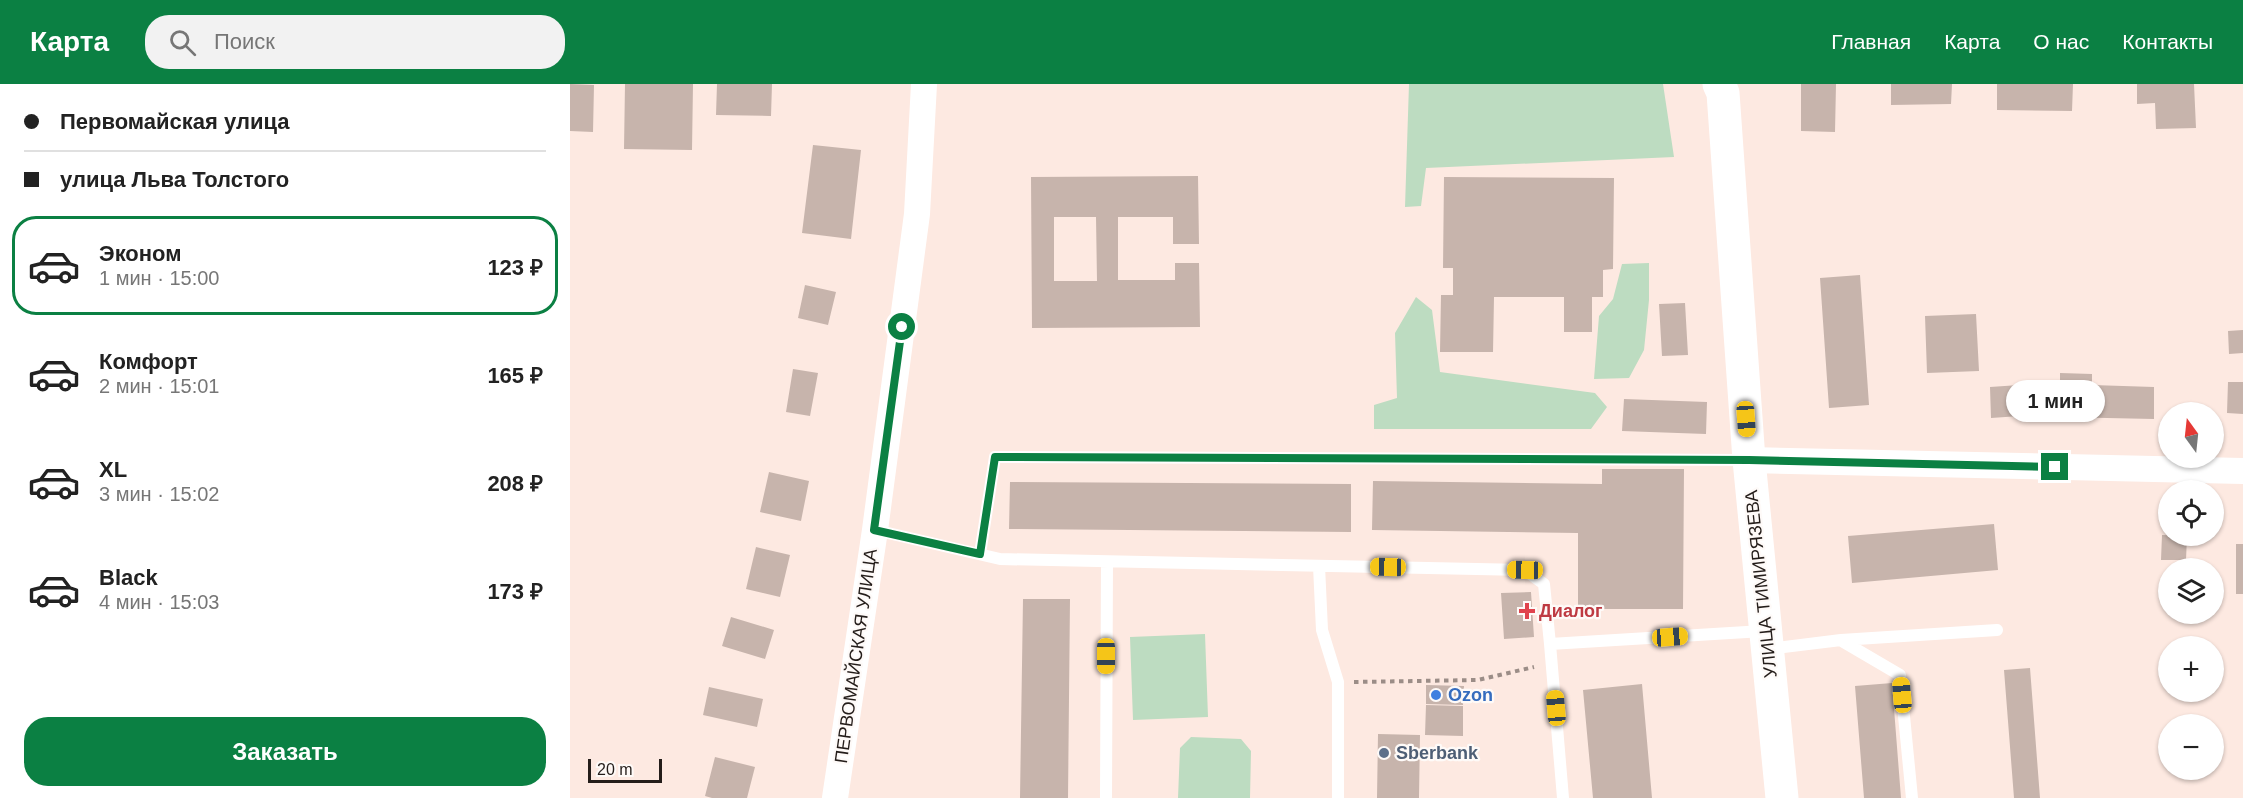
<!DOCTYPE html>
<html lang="ru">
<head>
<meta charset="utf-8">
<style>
  body { margin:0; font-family:Helvetica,sans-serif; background:#f2f2f2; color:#222; height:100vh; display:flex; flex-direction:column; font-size:22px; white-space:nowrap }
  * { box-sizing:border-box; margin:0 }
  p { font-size:20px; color:#767676 }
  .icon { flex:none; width:33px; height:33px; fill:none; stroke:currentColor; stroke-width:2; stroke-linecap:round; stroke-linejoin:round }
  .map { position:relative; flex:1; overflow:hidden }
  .panel { display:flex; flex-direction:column; background:#fff; width:570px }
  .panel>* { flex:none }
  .hud { display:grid; align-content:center; height:132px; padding:0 24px; background:#fff }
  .needle { width:39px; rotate:345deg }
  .controls { position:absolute; left:1588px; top:318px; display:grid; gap:12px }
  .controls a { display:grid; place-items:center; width:66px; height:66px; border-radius:50%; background:#fff; box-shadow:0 2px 4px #0004; font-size:30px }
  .scale { position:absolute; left:18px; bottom:15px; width:74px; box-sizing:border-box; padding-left:6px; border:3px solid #241d1a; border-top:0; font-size:16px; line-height:21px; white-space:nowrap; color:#241d1a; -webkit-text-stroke:4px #fefaf8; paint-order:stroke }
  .end { position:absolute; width:27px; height:27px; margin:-14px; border:8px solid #0b8043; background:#fff; box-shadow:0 0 0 3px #fff }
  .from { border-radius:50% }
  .bubble { position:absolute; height:42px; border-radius:21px; background:#fff; box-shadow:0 2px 4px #0004; font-size:20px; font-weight:700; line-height:42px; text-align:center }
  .car { position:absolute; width:18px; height:36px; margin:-18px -9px; border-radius:8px; box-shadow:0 0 4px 2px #0007; background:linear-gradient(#f5c518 24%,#345 0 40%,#f5c518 0 76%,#345 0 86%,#f5c518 0) }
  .hud b { display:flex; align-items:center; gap:21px; height:57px; font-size:22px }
  .hud b+b { border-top:2px solid #e0e0e0 }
  .hud i { width:15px; height:15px; background:#222 }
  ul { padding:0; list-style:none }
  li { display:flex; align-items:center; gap:18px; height:99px; margin:0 12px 9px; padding:0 12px; border:3px solid transparent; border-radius:24px }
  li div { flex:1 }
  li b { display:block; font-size:22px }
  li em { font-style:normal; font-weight:700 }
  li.active { border-color:#0b8043 }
  li>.icon { width:54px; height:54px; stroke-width:1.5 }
  .primary-button { display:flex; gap:12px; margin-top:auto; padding:12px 24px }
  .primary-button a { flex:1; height:69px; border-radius:24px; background:#0b8043; color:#fff; font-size:24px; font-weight:700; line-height:69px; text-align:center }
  header { display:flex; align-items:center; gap:36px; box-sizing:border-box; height:84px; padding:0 30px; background:#0b8043; color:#fff }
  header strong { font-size:28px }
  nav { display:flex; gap:33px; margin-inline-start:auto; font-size:21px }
  .search { width:420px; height:54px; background:#f2f2f2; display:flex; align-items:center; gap:15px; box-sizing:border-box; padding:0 21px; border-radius:24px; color:#767676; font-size:22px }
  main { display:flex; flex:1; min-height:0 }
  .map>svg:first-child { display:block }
  .green { fill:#bddcc1 }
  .building { fill:#c7b4ac; fill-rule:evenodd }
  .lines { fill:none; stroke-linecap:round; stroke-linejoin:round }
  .path { stroke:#9b8d87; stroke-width:4; stroke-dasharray:4.5 4.5; stroke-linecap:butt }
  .lane { stroke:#fff; stroke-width:12 }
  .street { stroke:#fff; stroke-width:26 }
  .secondary { stroke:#fff; stroke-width:33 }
  .route { stroke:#0b8043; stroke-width:8 }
  .health-dot { fill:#e0444e; stroke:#fefaf8; stroke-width:2 }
  .shop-dot { fill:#3f7fe0; stroke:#fefaf8; stroke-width:2 }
  .service-dot { fill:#5c6f8a; stroke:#fefaf8; stroke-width:2 }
  .labels { text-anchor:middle; stroke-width:4.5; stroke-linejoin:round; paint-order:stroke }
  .street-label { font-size:18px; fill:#241d1a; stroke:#fefaf8 }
  .health-label { font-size:18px; font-weight:bold; fill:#be3a42; stroke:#fefaf8; text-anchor:start }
  .shop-label { font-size:18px; font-weight:bold; fill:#366cbe; stroke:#fefaf8; text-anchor:start }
  .service-label { font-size:18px; font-weight:bold; fill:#4e5e75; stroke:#fefaf8; text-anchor:start }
</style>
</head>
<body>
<header>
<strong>Карта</strong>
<div class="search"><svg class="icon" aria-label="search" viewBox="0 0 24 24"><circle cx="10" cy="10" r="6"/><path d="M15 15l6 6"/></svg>Поиск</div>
<nav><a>Главная</a><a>Карта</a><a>О нас</a><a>Контакты</a></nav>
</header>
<main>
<section class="panel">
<div class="hud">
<b><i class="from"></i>Первомайская улица</b>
<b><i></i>улица Льва Толстого</b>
</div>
<ul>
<li class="active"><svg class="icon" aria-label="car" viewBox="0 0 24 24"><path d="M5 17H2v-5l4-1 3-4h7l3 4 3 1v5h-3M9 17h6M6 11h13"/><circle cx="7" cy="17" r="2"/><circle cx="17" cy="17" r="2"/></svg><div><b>Эконом</b><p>1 мин · 15:00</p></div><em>123 ₽</em></li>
<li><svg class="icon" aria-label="car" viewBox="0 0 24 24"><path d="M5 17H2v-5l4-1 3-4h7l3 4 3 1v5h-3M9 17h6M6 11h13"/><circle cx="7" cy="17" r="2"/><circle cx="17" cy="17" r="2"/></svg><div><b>Комфорт</b><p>2 мин · 15:01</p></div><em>165 ₽</em></li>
<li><svg class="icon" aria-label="car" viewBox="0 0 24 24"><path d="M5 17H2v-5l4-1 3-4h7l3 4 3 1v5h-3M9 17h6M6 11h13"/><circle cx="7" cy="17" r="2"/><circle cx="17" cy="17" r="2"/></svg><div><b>XL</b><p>3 мин · 15:02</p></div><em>208 ₽</em></li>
<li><svg class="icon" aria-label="car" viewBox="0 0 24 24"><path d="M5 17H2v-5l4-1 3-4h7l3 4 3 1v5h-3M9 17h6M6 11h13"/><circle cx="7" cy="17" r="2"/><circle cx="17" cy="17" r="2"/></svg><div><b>Black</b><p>4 мин · 15:03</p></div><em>173 ₽</em></li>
</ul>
<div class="primary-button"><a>Заказать</a></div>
</section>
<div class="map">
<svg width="1673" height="714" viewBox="0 0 1673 714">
  <rect width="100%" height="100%" fill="#fde9e1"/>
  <path class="green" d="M839,0H1093L1104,73L856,84L851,122L835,123Z
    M1079,179V216L1074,266L1059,294L1024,295L1029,232L1043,215L1052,180Z
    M846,213L862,226L870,288L1025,309L1037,323L1021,345H804V321L827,314L825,249Z
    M635,550L638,633L563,636L560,553Z
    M621,653L671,655L681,667L680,714H608L610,664Z"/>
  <path class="building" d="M0,0L24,1L23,48L0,47Z
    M55,0H123L122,66L54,65Z
    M147,0H202L201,32L146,31Z
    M1231,0H1266L1265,48L1231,47Z
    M1321,0H1382L1381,20L1321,21Z
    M1427,0H1503L1502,27L1427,26Z
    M1567,0H1624L1626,44L1586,45L1585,19L1567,20Z
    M243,61L291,66L281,155L232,149Z
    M628,92L629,160H603V133H548V196H605V179H629L630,243L462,244L461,93ZM484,133H526L527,197H484Z
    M874,93L1044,94L1043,185L1033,186V213H1022V248H994V213H924L923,268H870L871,211H883V184H873Z
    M1290,191L1299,321L1259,324L1250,194Z
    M235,201L266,208L258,241L228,234Z
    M1115,219L1118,271L1092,272L1089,220Z
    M1406,230L1409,287L1357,289L1355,232Z
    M1673,246V269L1659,270L1658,247Z
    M223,285L248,289L240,332L216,328Z
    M1490,289L1522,290V301L1584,303V335L1490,333Z
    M1658,298H1673V330L1657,329Z
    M1464,300L1465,331L1421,334L1420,303Z
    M1054,315L1137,318L1136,350L1052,347Z
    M1032,385H1114L1113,525H1008V449L802,446L803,397L1032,400Z
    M199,388L239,397L231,437L190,428Z
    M440,398L781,400V448L439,445Z
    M1424,440L1428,486L1282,499L1278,452Z
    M1592,451L1617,452L1616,476H1591Z
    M1666,460H1673V510H1666Z
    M186,463L220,471L210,513L176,505Z
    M961,508L964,553L934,555L931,509Z
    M453,515H500L498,714H450Z
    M161,533L204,546L195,575L152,562Z
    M1460,584L1470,714H1444L1434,586Z
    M1322,599L1331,714H1294L1285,602Z
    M1072,600L1082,714H1023L1013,606Z
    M856,601L894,602L893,621L856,620Z
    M139,603L193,615L187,643L133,631Z
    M856,621L893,622V652L855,651Z
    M808,650L850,651L849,714H807Z
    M145,673L185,683L177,714H142L135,712Z"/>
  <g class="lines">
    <path class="path" d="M784,598L908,596L964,583"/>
    <path class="lane" d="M305,446L430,475L955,486L974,500L980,560
      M410,470L425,373L1178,376
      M749,482L752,546L768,598V714
      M1272,557L1330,591L1342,714
      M1198,565L1271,556L1427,546
      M536,714L537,478
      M993,714L980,560L1193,547"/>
    <path class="street" d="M1179,376L1673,387
      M265,714L305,446L347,130L354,0"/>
    <path class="secondary" d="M1149,0L1153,9L1179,376L1212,714"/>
  </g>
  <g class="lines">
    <path class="route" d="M332,243L304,446L410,470L425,373L1179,376L1485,383"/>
  </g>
  <path class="health-dot" d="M954 518h6v6h6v6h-6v6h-6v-6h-6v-6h6z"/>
  <circle class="shop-dot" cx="866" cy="611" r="6"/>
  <circle class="service-dot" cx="814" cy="669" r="6"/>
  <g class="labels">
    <g class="street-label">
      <text transform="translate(1191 500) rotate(-96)" y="6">УЛИЦА ТИМИРЯЗЕВА</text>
      <text transform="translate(286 572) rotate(-82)" y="6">ПЕРВОМАЙСКАЯ УЛИЦА</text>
    </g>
    <g class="health-label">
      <text x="969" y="533">Диалог</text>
    </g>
    <g class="shop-label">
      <text x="878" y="617">Ozon</text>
    </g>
    <g class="service-label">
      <text x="826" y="675">Sberbank</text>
    </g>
  </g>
</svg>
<div class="controls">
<a><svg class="needle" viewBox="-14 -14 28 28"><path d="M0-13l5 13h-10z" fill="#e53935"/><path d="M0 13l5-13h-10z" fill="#767676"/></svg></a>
<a><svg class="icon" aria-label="locate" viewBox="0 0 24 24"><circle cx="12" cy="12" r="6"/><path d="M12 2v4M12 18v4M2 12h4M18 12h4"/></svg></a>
<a><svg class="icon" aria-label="layers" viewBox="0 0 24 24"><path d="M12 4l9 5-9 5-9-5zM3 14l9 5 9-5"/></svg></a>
<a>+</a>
<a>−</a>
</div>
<div class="scale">20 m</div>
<i class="end from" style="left:332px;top:243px"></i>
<i class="end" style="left:1485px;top:383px"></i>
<div class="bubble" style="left:1436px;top:296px;width:99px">1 мин</div>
<i class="car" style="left:1176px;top:335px;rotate:176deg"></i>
<i class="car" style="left:818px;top:483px;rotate:271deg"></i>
<i class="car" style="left:955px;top:486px;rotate:271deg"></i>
<i class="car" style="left:1100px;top:553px;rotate:86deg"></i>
<i class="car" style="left:536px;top:572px;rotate:180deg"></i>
<i class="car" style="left:1332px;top:611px;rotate:355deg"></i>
<i class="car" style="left:986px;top:624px;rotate:355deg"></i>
</div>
</main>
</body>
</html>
